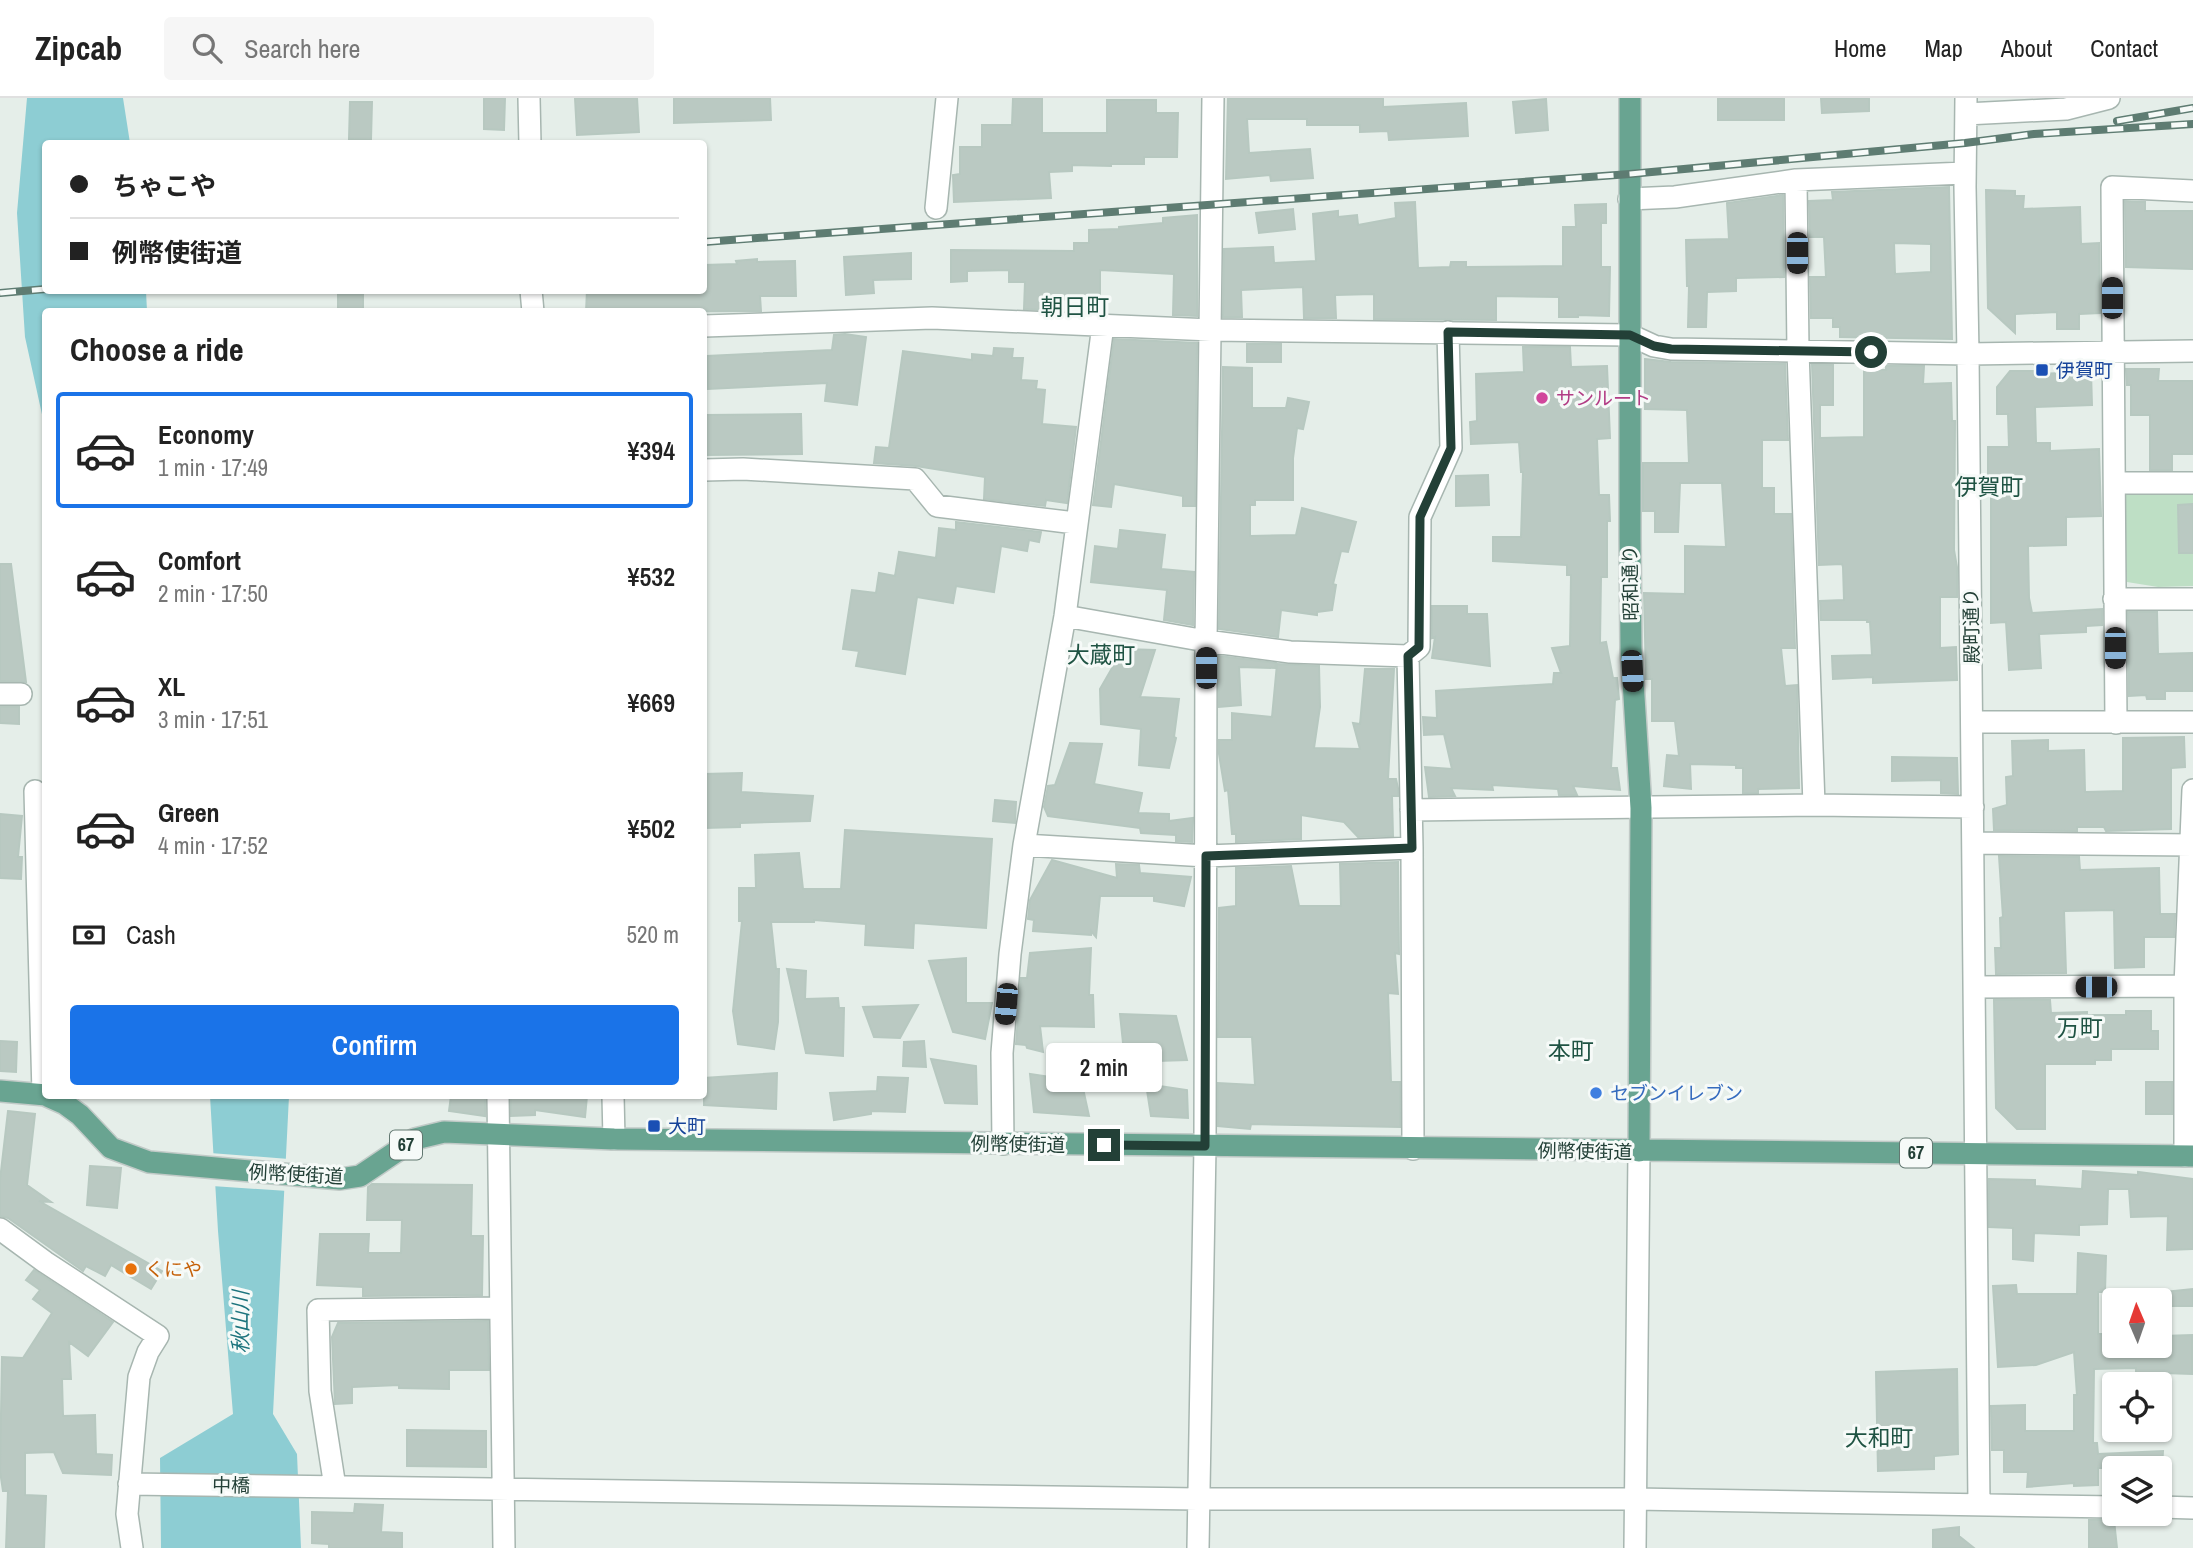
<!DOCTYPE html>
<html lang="en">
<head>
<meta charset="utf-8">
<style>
  body { margin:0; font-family:"Archivo Narrow","Noto Sans JP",sans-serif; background:#f6f6f6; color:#222; height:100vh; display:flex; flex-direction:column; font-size:26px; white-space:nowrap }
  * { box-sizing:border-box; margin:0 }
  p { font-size:23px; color:#767676 }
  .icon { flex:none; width:38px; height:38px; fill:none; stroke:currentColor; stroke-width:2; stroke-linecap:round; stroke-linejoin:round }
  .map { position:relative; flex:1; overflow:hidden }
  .panel { position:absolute; left:42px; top:210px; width:665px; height:791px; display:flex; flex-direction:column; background:#fff; border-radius:7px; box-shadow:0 2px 5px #0004 }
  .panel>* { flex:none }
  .hud { position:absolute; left:42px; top:42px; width:665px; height:154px; border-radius:7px; box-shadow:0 2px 5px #0004; display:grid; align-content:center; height:154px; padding:0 28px; background:#fff }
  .needle { width:46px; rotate:358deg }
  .fabs { position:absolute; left:2102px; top:1190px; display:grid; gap:14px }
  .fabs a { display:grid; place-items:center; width:70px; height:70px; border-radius:7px; background:#fff; box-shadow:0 2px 5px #0004; font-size:35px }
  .end { position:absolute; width:32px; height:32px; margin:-16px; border:9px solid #234037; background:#fff; box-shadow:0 0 0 4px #fff }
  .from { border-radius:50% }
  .bubble { position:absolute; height:49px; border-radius:7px; background:#fff; box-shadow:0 2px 5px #0004; font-size:23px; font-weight:600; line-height:49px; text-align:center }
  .car { position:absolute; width:21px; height:42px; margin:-21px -10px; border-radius:9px; box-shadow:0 0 5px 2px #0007; background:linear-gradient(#222 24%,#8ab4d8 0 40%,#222 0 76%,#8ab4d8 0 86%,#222 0) }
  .hud b { display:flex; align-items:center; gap:24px; height:66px; font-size:26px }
  .hud b+b { border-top:2px solid #e0e0e0 }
  .hud i { width:18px; height:18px; background:#222 }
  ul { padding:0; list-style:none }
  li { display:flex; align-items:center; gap:21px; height:116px; margin:0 14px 10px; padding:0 14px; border:4px solid transparent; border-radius:7px }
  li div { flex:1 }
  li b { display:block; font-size:26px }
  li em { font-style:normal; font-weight:600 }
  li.on { border-color:#1a73e8 }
  li>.icon { width:63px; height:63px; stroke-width:1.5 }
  h2 { padding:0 28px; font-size:32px; line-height:84px }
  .pay { display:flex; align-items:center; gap:18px; height:77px; padding:0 28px; font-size:26px }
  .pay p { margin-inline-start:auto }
  .cta { display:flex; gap:14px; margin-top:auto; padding:14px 28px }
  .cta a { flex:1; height:80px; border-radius:7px; background:#1a73e8; color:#fff; font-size:28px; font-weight:600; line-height:80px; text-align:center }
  header { display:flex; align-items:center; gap:42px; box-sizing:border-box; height:98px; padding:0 35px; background:#fff; border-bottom:2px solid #e0e0e0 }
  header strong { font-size:33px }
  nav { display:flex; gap:38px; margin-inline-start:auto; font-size:24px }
  .search { width:490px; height:63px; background:#f6f6f6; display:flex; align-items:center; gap:18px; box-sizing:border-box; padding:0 24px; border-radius:7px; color:#767676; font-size:26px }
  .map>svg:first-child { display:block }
  .green { fill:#bedfc5 }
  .water { fill:#8dcdd3 }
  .pier { fill:#e5eee9 }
  .building { fill:#bac9c2; stroke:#b7c8c0; stroke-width:2; fill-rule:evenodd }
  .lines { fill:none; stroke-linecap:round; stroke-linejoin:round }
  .minor-casing { stroke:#a7b6b0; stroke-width:24 }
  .major-casing { stroke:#c1cac7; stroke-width:24 }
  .minor { stroke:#fff; stroke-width:21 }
  .major { stroke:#69a491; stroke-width:21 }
  .rail-casing { stroke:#5e7c72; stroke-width:8 }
  .rail { stroke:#f6faf8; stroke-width:5; stroke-dasharray:16; stroke-linecap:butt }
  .route { stroke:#234037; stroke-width:9 }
  .transit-dot { fill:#1a4fb4; stroke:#f6faf8; stroke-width:2.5 }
  .hotel-dot { fill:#d1479c; stroke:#f6faf8; stroke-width:2.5 }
  .shop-dot { fill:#3f7fe0; stroke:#f6faf8; stroke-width:2.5 }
  .food-dot { fill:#e8710a; stroke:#f6faf8; stroke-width:2.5 }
  .labels { text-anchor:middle; stroke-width:6; stroke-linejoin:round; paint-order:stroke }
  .shield { fill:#f6faf8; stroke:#627871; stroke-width:2 }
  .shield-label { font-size:18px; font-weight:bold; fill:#234037 }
  .transit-label { font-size:19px; fill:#164399; stroke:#f6faf8; text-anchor:start }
  .hotel-label { font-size:19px; fill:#b23c85; stroke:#f6faf8; text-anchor:start }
  .street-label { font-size:19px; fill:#234037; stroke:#f6faf8 }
  .shop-label { font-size:19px; fill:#366cbe; stroke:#f6faf8; text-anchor:start }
  .food-label { font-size:19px; fill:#c56008; stroke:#f6faf8; text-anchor:start }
  .water-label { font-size:21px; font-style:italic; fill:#1c747d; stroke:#f6faf8 }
  .quarter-label { font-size:23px; fill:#1f5343; stroke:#f6faf8 }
</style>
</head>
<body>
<header>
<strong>Zipcab</strong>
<div class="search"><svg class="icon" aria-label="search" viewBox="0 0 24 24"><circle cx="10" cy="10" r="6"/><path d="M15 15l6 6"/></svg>Search here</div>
<nav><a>Home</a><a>Map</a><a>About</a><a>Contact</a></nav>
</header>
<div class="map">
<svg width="2193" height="1450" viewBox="0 0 2193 1450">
  <rect width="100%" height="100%" fill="#e5eee9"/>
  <path class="green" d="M2118,388L2193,389V488L2158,489L2127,484Z"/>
  <path class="water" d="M27,0H123L130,45L46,46V192L146,193L147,213L46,214L45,330L25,239L17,115Z
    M210,998H289L273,1316L297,1356L301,1450H161L160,1360L233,1316L218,1133Z"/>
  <path class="pier" d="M210,1055L289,1061L288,1093L212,1088Z"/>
  <path class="building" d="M484,0H505L504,32L484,31Z
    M575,0H637L639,34L577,37Z
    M674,0H770L771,22L674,25Z
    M1013,0H1042V35H1107V2H1156V15H1178L1177,59H1144V66H1111V68L1072,67V73L1049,74L1051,100L954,104L953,77L960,76V49H982V27H1012Z
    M1228,0H1383V9L1466,5L1468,38L1389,42L1388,33L1360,34V27H1307V21H1247L1249,55L1310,51L1313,80L1271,83L1270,77L1226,81Z
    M1718,0H1784V22H1718Z
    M1821,0H1869V13L1822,15Z
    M1546,1L1548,32L1516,35L1513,4Z
    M350,4H372L371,42L349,41Z
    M1949,89L1952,241L1840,239V229H1833V220H1811L1810,179H1826L1824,139H1810L1809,103L1833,102L1832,94ZM1894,145L1931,146V174L1895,176Z
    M1986,92L2015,93V98H2024L2023,111L2080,109L2081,146L2099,145L2100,215L2079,216V231H2057V214L2015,216V235L1988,210Z
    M1783,97L1784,179L1736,180V193L1707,194L1706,229H1688L1689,188H1687L1686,142L1729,141L1727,105Z
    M2125,103L2145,104V113H2193V171L2126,169Z
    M1415,104L1418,170L1450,169L1451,164H1466V169L1563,168V129H1576L1575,107L1606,106V125H1601V169H1610L1609,218L1578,217V219H1559V199L1496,198V222L1374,221V196L1335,197L1336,220H1304L1303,189L1241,192L1242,219H1223L1224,151L1273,149L1274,165L1316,163L1313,116L1338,113V119L1357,117L1358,127L1396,120L1395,105Z
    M1293,111L1295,131L1259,135L1256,115Z
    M1197,117V218L1173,217L1174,176L1100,172V209H1081V202L1043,201V212L1024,211L1025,184H1009V172L967,173V183L951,184V152L1074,153V145H1089V132L1119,131V129L1163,125V120Z
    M911,155V181L873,182L874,195L846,197L844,159Z
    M757,161V164L795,163L796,198H760L761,213L586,214L587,192H705L704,167L737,166L736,163Z
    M338,197H363V214H338Z
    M845,236L866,239L857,307L825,303L827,285L708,291L707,258L832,252L834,237Z
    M1114,241L1197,245L1195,408H1183V398L1114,386L1111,409L1093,407Z
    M1247,246H1281V264H1247Z
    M1523,249H1570L1571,269L1607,268L1610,340L1597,341L1599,397H1609L1610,423H1607V479H1601L1600,545L1606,544L1613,580H1617L1619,601L1615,602L1611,670H1617L1620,692L1573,688L1577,697H1559L1558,691L1492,687L1493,692L1451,690L1455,698L1429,699L1425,669L1452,671L1444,636L1424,637L1423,619L1437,620L1436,593L1553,586L1554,575H1561L1552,550L1570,548L1571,477H1567V467L1493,463V439H1521L1523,374H1521L1519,344L1471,346L1470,324L1477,323L1476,276L1524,274Z
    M994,250L1013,251L1012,260H1023L1021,282L1037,283L1036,291L1045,292L1042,326L1076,329L1067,405L1046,402L1045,408L984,401L985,379L916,368L874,365L876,349L889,350L903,253L972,262V256L993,258Z
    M1645,261L1671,264L1785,266L1788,342H1762V390H1774V416H1791L1795,550H1781L1785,588L1797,587L1799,690L1758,691V695H1743V670H1736V667L1690,666L1691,691L1664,688L1667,657L1679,658L1675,623H1652V581H1646L1644,495L1685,496V448L1726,449L1722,385H1680L1678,434H1655V413H1643V365H1689L1687,312L1645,311Z
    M1812,266L1833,267V307H1820V340L1864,339V272H1886V268H1924L1923,286L1951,285L1952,323H1955L1954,452L1957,469V499H1940V550L1956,549L1957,582L1873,585V579L1833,581L1832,558L1872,557L1870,524H1867V522H1821L1820,503L1844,502L1843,469L1842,466L1819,467Z
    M1223,269L1252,270V310H1286L1288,300L1309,304L1303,331L1297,330L1293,360V402H1255V407H1250V438L1296,437L1302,410L1356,424L1348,454L1341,453L1333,486L1336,487L1332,512L1317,514V517L1281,512L1278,539L1219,531Z
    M2126,271H2159L2158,283H2193V356H2172V372H2150V317H2131V287H2127Z
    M2010,273H2035V276L2091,274L2092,307L2035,309L2036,345H2050V353L2099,351L2101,418L2066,419V447L2028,448L2029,500L2032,515L2102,511V527L2086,528V534L2039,536L2041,570L2009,572L2006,524L1991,525V383H1988V349H2009L2008,316H1997V289Z
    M801,316L802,356L704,357V317Z
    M1488,377L1489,407L1456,408V378Z
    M2193,406V455H2179L2178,407Z
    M956,424L1041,434L1039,444L1029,442L1027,453L1001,448L994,494L956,488L953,505L917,499L905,576L856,568L859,553L843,551L852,492L876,495L879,475L895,478L899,454L936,460L939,430L956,432Z
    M1120,432L1165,437L1161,471L1194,474L1193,527L1164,522L1167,492L1091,484L1095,448L1118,451Z
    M0,466H11L26,584L0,583Z
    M1432,508H1467V516H1487L1490,568L1432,560L1435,539L1432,540Z
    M2128,514H2157L2158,556L2193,555V593H2165V601H2147L2146,597L2129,598Z
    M1123,551L1155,552L1140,599L1179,601L1174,639L1176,640L1169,670L1139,667L1141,631L1101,626L1100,591Z
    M1219,558L1276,565L1275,570L1239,569L1241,607L1219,609Z
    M1277,566L1319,568L1320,609L1314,650L1360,651L1353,625L1360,626L1365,571H1394L1388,681H1396L1398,690V698H1392L1393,738L1358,739L1344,724L1301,717V741L1236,744V736H1232L1228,692L1225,693L1219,656V642H1232V615L1272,619Z
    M0,609H19V626L0,625Z
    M2184,639L2185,669L2171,670V731L2106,733L2104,729H2077V733L1994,732L1993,711L2007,707L2006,679L2013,678L2012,643L2048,642V653L2084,652L2085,694L2123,693V640Z
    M1070,645L1102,646L1094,686L1142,695L1138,715L1169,716V723L1193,720L1192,744L1176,743V737L1141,735L1140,730L1048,718L1044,709L1048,688L1055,687Z
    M1892,659L1957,660L1958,696L1941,695V682L1892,683Z
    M742,675L741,694L813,698L810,723L740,725V729L704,730V676Z
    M995,702L1016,704L1015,725L993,723Z
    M0,716L22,718L18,759H22L21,781L0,780Z
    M845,732L992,741L986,830L914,825L913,850L865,847L866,826L814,822V824H771L776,871H779L778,924L774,951L738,946L733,913L742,823H739V790H756L755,757L799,755L803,791H841Z
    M1999,758L2079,759L2080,772L2159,770L2160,816H2175L2174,839H2144V869L2115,870L2114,812L2064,813L2066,875L1996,876L1995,850H2001L2000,820L2003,819Z
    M1052,762L1117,780L1116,766L1139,767L1140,775L1191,779L1184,808L1154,803V798H1100L1096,839L1091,833V837L1033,833L1034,822L1028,821L1030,802Z
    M1398,764L1399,856L1395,855L1398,896L1388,895L1391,984H1400V1029L1251,1026L1250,1031L1218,1028V985L1255,987L1252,939H1218L1219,810L1236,808V770L1291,768L1299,808H1341L1340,766Z
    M1091,850L1089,897H1093L1094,929L1040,928L1043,954L1027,950L1026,947L1016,946L1021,880H1027L1030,855Z
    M966,860V905H992L985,941L953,934L929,863Z
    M787,871L806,873L805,901L838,900L839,910H844L843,958L806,955Z
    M1994,902H2050L2051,915L2087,914V917H2126V913H2151V933H2158V951H2111V962H2095V966H2045V1031H2017L1996,1010Z
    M918,907L900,940L874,939L863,909Z
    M1120,916L1176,918L1187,962L1125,964Z
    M0,943L17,944L16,974L0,973Z
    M924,943L926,969L903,968L904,944Z
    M931,961L976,968L977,1006L945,1005Z
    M1052,967L1079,972L1089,1018L1034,1014L1030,976L1050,979Z
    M777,975L776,1011L704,1007V980Z
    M878,979L908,980L905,1014L871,1013V1016L834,1022L830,995L877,993Z
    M2146,984H2172V1016H2146Z
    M1146,986L1187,992L1188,1020L1151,1018Z
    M451,998H485V1018L449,1013Z
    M511,998H587L585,1019L535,1012V1017L511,1018Z
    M8,1013L35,1016L27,1087L51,1104L39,1103L162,1173L151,1191L111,1167L105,1178L86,1168L83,1173L8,1120L0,1118V1082Z
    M90,1068L121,1070L117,1110L87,1107Z
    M2083,1073L2138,1077V1074L2193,1081V1151L2167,1152L2168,1118L2131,1119L2129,1091H2108L2107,1126L2079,1127V1137L2034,1135L2033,1163L2013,1161V1130L1989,1129V1081L2035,1082V1088L2082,1091Z
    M372,1086L472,1087L471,1138H483L482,1197L363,1198V1189L317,1187L320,1136H369L368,1155H401L402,1122H367L368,1089Z
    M2078,1155L2106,1158L2105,1194H2098V1236H2114V1248L2124,1249L2160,1248L2163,1247V1238L2192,1237V1276L2163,1275L2155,1286H2142L2141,1284H2136V1270L2094,1271L2093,1345H2097L2098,1356L2163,1353L2162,1370H2098V1387L2074,1388V1385L2027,1389L2028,1374H2004V1352H1992L1991,1308L2025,1307V1333H2074V1297H2077L2074,1254L2036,1267L1998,1269L1993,1188L2016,1187L2017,1196H2077Z
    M34,1172L113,1224L88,1258L69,1244L71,1281H62L63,1318L95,1317L96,1356L112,1357L111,1377L63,1375L54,1354L25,1355V1397L46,1398L44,1450H6L8,1393H3L0,1373L2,1259L23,1260L52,1215L33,1201L40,1192L26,1182Z
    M2193,1191V1208H2160V1202H2136V1197Z
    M488,1223L489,1272H449V1291L399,1290V1287L352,1289V1305L335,1306L332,1239L338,1225Z
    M1957,1271L1958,1356L1934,1358V1371L1878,1373L1876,1274Z
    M407,1332L486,1333V1369L407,1368Z
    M355,1406L383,1407L381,1434L402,1435V1450H329V1446L312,1445V1414L354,1415Z
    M2089,1422H2114L2117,1450H2089Z
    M1959,1429V1438L1974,1450H1933V1432Z"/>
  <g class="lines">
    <defs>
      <path id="minor" d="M529,0L530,46
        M1966,0L1965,89L1968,256L1979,1407
        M1966,16L2066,11L2109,0
        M1796,82L1798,253L1814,707
        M1629,101L1675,99L1796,82L1965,75
        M936,110L947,0
        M531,192L533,214
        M704,228L932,220L1211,232L1630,237L1654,248L1671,251L1968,256L2193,253
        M704,372L743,371L915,381L937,408L1075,425
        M2115,385H2193
        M2114,501H2193
        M1065,518L1206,543L1290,554L1408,558L1419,549L1420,419L1451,350L1448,234
        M1408,558L1412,750L1413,1051
        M0,596H21
        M1972,624H2193
        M2116,625L2112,89L2193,93
        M35,693L43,996
        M1411,712L1814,707L1973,709
        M1974,745L2193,747
        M1024,747L1206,758L1412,750
        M1975,889L2193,888
        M498,998L504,1450
        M613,998L614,1041
        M1003,1046L1002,955L1010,856L1024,747L1065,518L1103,227
        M2185,1058V888L2193,692
        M0,1131L45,1164L158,1238L148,1254L139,1279L127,1416L132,1450
        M129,1386L1198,1401H1635L2114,1409
        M335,1389L320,1293L318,1212L500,1210
        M2160,1409L2193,1410
        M1198,1450L1205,1048L1206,543L1213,0
        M1635,1450L1639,1053"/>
      <path id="major" d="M1630,0V440L1631,551L1641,710L1639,1053
        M0,993L46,997
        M47,998L65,1006L80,1017L111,1050L149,1064L340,1081L360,1078L415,1041L444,1034L614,1041L2193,1058"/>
    </defs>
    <use href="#minor" class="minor-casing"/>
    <use href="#major" class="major-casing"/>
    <use href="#minor" class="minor"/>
    <use href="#major" class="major"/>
    <defs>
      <path id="rail" d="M2117,23L2193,10
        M704,144L1630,76L1965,45L2034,36L2193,26
        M0,195L46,191"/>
    </defs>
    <use href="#rail" class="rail-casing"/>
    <use href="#rail" class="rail"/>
  </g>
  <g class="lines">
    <path class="route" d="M1104,1047L1205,1048L1206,758L1412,750L1408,558L1419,549L1420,419L1451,350L1448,234L1630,237L1654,248L1671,251L1871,254"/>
  </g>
  <g class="transit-dot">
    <rect x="2035" y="265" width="14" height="14" rx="3.5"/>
    <rect x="647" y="1021" width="14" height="14" rx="3.5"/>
  </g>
  <circle class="hotel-dot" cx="1542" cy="300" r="7"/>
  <circle class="shop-dot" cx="1596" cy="995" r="7"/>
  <circle class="food-dot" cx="131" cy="1171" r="7"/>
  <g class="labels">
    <g class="shield">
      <rect x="390" y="1032.5" width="32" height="29" rx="5"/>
      <rect x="1900" y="1040.5" width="32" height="29" rx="5"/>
    </g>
    <g class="shield-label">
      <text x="406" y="1053">67</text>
      <text x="1916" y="1061">67</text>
    </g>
    <g class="transit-label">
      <text x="2056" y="279">伊賀町</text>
      <text x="668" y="1035">大町</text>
    </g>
    <g class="hotel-label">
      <text x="1556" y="307">サンルート</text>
    </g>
    <g class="street-label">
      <text transform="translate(1630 485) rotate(-91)" y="7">昭和通り</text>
      <text transform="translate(1971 528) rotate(-91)" y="7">殿町通り</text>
      <text transform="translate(1018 1046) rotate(1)" y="7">例幣使街道</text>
      <text transform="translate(1585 1053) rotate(1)" y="7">例幣使街道</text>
      <text transform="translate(296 1076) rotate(3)" y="7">例幣使街道</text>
      <text transform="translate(231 1387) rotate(1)" y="7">中橋</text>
    </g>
    <g class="shop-label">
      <text x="1610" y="1002">セブンイレブン</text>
    </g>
    <g class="food-label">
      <text x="145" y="1178">くにや</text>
    </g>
    <g class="water-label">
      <text transform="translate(241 1224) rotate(-90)" y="7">秋山川</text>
    </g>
    <g class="quarter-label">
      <text x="1075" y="217">朝日町</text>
      <text x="1989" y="397">伊賀町</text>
      <text x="1101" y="565">大蔵町</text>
      <text x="2080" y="938">万町</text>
      <text x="1571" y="961">本町</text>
      <text x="1879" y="1348">大和町</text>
    </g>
  </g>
</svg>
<div class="fabs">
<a><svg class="needle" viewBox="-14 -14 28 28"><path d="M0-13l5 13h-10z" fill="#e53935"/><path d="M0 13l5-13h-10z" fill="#767676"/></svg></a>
<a><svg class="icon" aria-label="locate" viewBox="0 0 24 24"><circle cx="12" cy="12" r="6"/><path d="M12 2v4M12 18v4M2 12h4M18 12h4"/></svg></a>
<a><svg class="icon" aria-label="layers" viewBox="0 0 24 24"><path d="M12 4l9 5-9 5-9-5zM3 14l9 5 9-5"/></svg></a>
</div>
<i class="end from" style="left:1871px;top:254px"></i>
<i class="end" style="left:1104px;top:1047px"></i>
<div class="bubble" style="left:1046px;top:945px;width:116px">2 min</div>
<i class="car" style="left:1797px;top:155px;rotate:180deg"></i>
<i class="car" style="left:2112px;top:200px;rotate:0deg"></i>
<i class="car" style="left:2115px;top:550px;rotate:180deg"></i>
<i class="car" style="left:1206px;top:570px;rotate:0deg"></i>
<i class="car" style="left:1632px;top:573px;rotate:177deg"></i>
<i class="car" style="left:2096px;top:889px;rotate:270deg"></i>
<i class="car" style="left:1006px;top:906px;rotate:185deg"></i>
<div class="hud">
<b><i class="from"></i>ちゃこや</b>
<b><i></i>例幣使街道</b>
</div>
<section class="panel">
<h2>Choose a ride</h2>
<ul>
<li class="on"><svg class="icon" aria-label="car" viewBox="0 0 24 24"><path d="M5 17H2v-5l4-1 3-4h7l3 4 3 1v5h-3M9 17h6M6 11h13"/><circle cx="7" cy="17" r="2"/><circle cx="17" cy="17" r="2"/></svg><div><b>Economy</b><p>1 min · 17:49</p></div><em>¥394</em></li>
<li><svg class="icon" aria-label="car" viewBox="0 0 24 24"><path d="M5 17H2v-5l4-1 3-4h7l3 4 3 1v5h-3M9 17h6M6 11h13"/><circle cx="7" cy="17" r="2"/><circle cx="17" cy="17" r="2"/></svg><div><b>Comfort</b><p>2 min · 17:50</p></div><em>¥532</em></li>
<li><svg class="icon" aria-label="car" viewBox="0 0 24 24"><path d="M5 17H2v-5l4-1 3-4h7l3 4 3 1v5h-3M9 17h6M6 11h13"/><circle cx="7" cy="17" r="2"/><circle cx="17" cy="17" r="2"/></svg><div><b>XL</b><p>3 min · 17:51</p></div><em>¥669</em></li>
<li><svg class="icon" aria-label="car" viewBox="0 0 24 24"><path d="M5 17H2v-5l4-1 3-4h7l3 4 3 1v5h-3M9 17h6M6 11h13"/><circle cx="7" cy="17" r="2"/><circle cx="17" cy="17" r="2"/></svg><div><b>Green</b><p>4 min · 17:52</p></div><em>¥502</em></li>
</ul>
<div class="pay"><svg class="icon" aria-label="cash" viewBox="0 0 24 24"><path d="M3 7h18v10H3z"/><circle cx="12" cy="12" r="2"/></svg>Cash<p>520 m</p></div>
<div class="cta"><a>Confirm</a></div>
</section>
</div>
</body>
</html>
